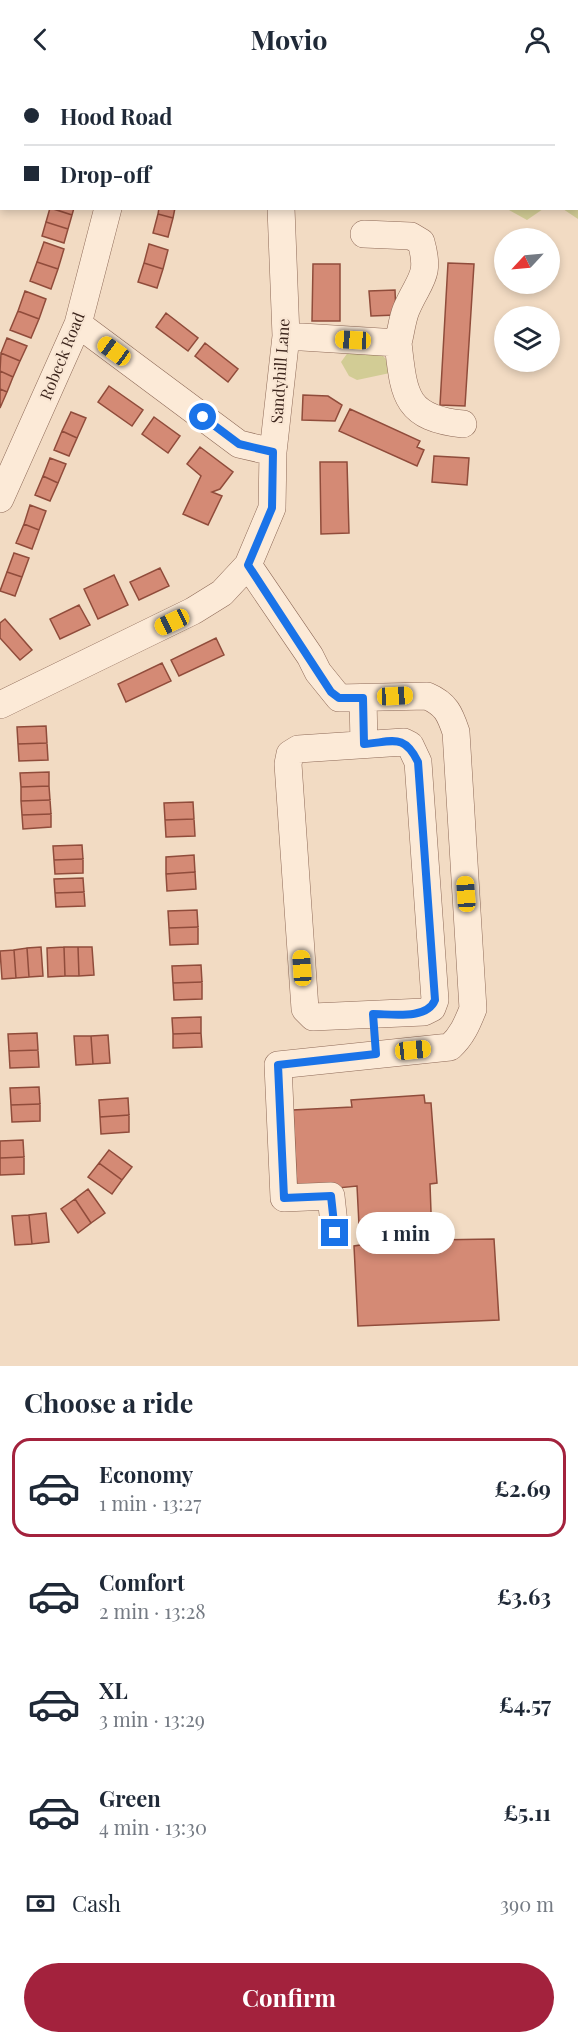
<!DOCTYPE html>
<html lang="en">
<head>
<meta charset="utf-8">
<style>
  body { margin:0; font-family:"Playfair Display",serif; background:#f2f2f3; color:#1f2937; height:100vh; display:flex; flex-direction:column; font-size:22px; white-space:nowrap }
  * { box-sizing:border-box; margin:0 }
  p { font-size:20px; color:#747a83 }
  .icon { flex:none; width:33px; height:33px; fill:none; stroke:currentColor; stroke-width:2; stroke-linecap:round; stroke-linejoin:round }
  .map { position:relative; height:1288px; overflow:hidden }
  .details { display:flex; flex-direction:column; background:#fff; flex:1 }
  .details>* { flex:none }
  .banner { position:absolute; left:0px; top:0px; width:579px; height:132px; box-shadow:0 3px 9px #0003; display:grid; align-content:center; height:132px; padding:0 24px; background:#fff }
  .needle { width:39px; rotate:244deg }
  .controls { position:absolute; left:494px; top:150px; display:grid; gap:12px }
  .controls a { display:grid; place-items:center; width:66px; height:66px; border-radius:50%; background:#fff; box-shadow:0 3px 9px #0003; font-size:30px }
  .end { position:absolute; width:27px; height:27px; margin:-14px; border:8px solid #1a73e8; background:#fff; box-shadow:0 0 0 3px #fff }
  .from { border-radius:50% }
  .bubble { position:absolute; height:42px; border-radius:21px; background:#fff; box-shadow:0 3px 9px #0003; font-size:20px; font-weight:700; line-height:42px; text-align:center }
  .car { position:absolute; width:18px; height:36px; margin:-18px -9px; border-radius:8px; box-shadow:0 0 4px 2px #0007; background:linear-gradient(#f5c518 24%,#345 0 40%,#f5c518 0 76%,#345 0 86%,#f5c518 0) }
  .banner b { display:flex; align-items:center; gap:21px; height:57px; font-size:22px }
  .banner b+b { border-top:2px solid #e0e1e3 }
  .banner i { width:15px; height:15px; background:#1f2937 }
  ul { padding:0; list-style:none }
  li { display:flex; align-items:center; gap:18px; height:99px; margin:0 12px 9px; padding:0 12px; border:3px solid transparent; border-radius:18px }
  li div { flex:1 }
  li b { display:block; font-size:22px }
  li em { font-style:normal; font-weight:700 }
  li.on { border-color:#a3223d }
  li>.icon { width:54px; height:54px; stroke-width:1.5 }
  h2 { padding:0 24px; font-size:27px; line-height:72px }
  .pay { display:flex; align-items:center; gap:15px; height:66px; padding:0 24px; font-size:22px }
  .pay p { margin-inline-start:auto }
  .button { display:flex; gap:12px; margin-top:auto; padding:12px 24px }
  .button a { flex:1; height:69px; border-radius:36px; background:#a3223d; color:#fff; font-size:24px; font-weight:700; line-height:69px; text-align:center }
  header { display:flex; justify-content:space-between; align-items:center; height:78px; padding:0 24px; background:#fff; font-size:27px; font-weight:700 }
  .map>svg:first-child { display:block }
  .green { fill:#d2cc95 }
  .building { fill:#d48a75; stroke:#904c3b; stroke-width:1.5 }
  .lines { fill:none; stroke-linecap:round; stroke-linejoin:round }
  .minor-casing { stroke:#8e6a58; stroke-width:28 }
  .minor { stroke:#fcead7; stroke-width:27 }
  .route { stroke:#1a73e8; stroke-width:8 }
  .labels { text-anchor:middle; stroke-width:4.5; stroke-linejoin:round; paint-order:stroke }
  .street-label { font-size:16px; fill:#3d261d; stroke:#f9e6d3 }
</style>
</head>
<body>
<header><svg class="icon" aria-label="back" viewBox="0 0 24 24"><path d="M15 5l-7 7 7 7"/></svg>Movio<svg class="icon" aria-label="person" viewBox="0 0 24 24"><circle cx="12" cy="8" r="4"/><path d="M4 21q1-7 8-7t8 7"/></svg></header>
<div class="map">
<svg width="578" height="1288" viewBox="0 0 578 1288">
  <rect width="100%" height="100%" fill="#f2dbc3"/>
  <path class="green" d="M516,0H578V141L563,131L578,130V2Z
    M507,131H543L527,142Z
    M349,273L381,276L387,282L390,295L357,302L349,298L341,284Z"/>
  <path class="building" d="M85,0H109L85,2Z
    M311,0H372L311,2Z
    M388,0H462L388,2Z
    M50,130L72,137L68,151L46,144Z
    M51,130H74L72,137Z
    M159,130H175L173,140L158,136Z
    M158,136L173,140L168,159L153,155Z
    M46,144L68,151L64,165L42,158Z
    M44,164L64,171L58,191L37,184Z
    M149,166L168,172L163,191L144,185Z
    M37,184L58,191L51,211L30,203Z
    M144,185L163,191L157,210L138,204Z
    M448,185L474,186L465,328L440,327Z
    M313,186H340V243H312Z
    M395,212L396,237L371,238L369,213Z
    M25,213L46,221L39,241L18,233Z
    M18,233L39,241L31,260L10,252Z
    M166,235L198,260L188,273L156,249Z
    M7,260L27,268L20,283L1,275Z
    M205,265L238,291L228,304L195,278Z
    M1,275L20,283L13,299L0,293Z
    M0,293L13,299L7,314L0,311Z
    M109,308L143,332L132,348L98,324Z
    M0,311L7,314L0,330Z
    M303,317L328,318L342,327L335,343L302,342Z
    M350,331L420,363L417,369L424,372L417,388L339,353Z
    M71,334L86,340L77,360L62,353Z
    M154,339L180,358L168,375L142,356Z
    M62,353L77,360L69,378L54,372Z
    M200,369L233,394L220,411L212,414L222,418L208,447L183,436L201,398L187,386Z
    M434,378L469,380L467,407L432,404Z
    M50,380L66,386L58,405L43,398Z
    M320,384H347L349,455L321,456Z
    M43,398L58,405L50,423L35,417Z
    M30,427L46,433L39,452L24,446Z
    M24,446L39,452L32,471L16,465Z
    M14,475L29,480L22,499L7,494Z
    M160,490L169,508L139,522L130,504Z
    M7,494L22,499L15,518L0,513Z
    M114,497L128,527L98,541L84,511Z
    M79,527L90,547L60,561L50,541Z
    M5,541L32,572L20,582L0,560V545Z
    M216,560L224,577L179,598L171,582Z
    M162,585L171,603L126,624L118,606Z
    M46,648L47,665L18,666L17,649Z
    M47,665L48,682L19,683L18,666Z
    M49,694V708L21,709L20,695Z
    M49,708L50,722L21,723V709Z
    M50,722L51,736L22,737L21,723Z
    M193,724L194,741L165,742L164,725Z
    M51,736V749L23,751L22,737Z
    M194,741L195,758L166,759L165,742Z
    M82,767L83,781L54,782L53,768Z
    M194,777L195,794L166,796V779Z
    M83,781V795L55,796L54,782Z
    M195,794L196,811L167,813L166,796Z
    M83,800L84,814L55,815L54,801Z
    M84,814L85,828L56,829L55,815Z
    M197,832L198,849L169,850L168,833Z
    M198,849V866L170,867L169,850Z
    M41,869L43,898L29,899L27,870Z
    M64,869H78L79,898H65Z
    M64,869L65,898L48,899L47,870Z
    M78,869H92L94,897L79,898Z
    M27,870L29,899L16,900L14,872Z
    M14,872L16,900L2,901L0,873Z
    M201,887L202,904L173,905L172,888Z
    M202,904V921L174,922L173,905Z
    M201,939V955L173,956L172,940Z
    M37,955L38,972L9,973L8,956Z
    M201,955L202,969L173,970V956Z
    M108,957L110,985L93,986L91,958Z
    M74,958H91L93,986L76,987Z
    M38,972L39,989L10,990L9,973Z
    M39,1009L40,1026L11,1027L10,1010Z
    M424,1017L425,1025H431L437,1105L430,1106L432,1162L494,1161L499,1242L358,1248L354,1168L360,1167L357,1108L297,1114L293,1032L352,1029L351,1022Z
    M128,1020L129,1037L100,1039L99,1022Z
    M40,1026V1043L12,1044L11,1027Z
    M129,1037V1054L101,1056L100,1039Z
    M23,1062L24,1079L0,1080V1063Z
    M109,1072L132,1089L122,1102L99,1085Z
    M24,1079V1096L0,1097V1080Z
    M99,1085L122,1102L112,1116L88,1099Z
    M88,1111L105,1135L91,1145L75,1121Z
    M75,1121L91,1145L78,1155L61,1131Z
    M46,1135L49,1164L32,1166L29,1137Z
    M29,1137L32,1166L15,1167L12,1138Z"/>
  <g class="lines">
    <defs>
      <path id="minor" d="M497,0V2
        M141,2V0
        M285,2V0
        M364,156L411,158L421,164C431,199 419,201 406,232C402,242 401,254 398,265
        M78,246L239,366L273,374
        M286,258L398,265C404,316 404,340 463,346
        M0,421L78,246L108,130
        M248,487L310,578L318,594L339,620L427,618C446,626 450,636 456,654L473,931C467,946 462,958 450,969L278,987L284,1120L331,1118L335,1155
        M363,620L364,666
        M0,627L193,533L222,515L248,487L272,430L273,374L286,258L281,130
        M404,664L410,667L418,684L435,922L432,930L424,934L313,939L305,931L288,686L290,676L298,671Z"/>
    </defs>
    <use href="#minor" class="minor-casing"/>
    <use href="#minor" class="minor"/>
  </g>
  <g class="lines">
    <path class="route" d="M203,339L239,366L273,374L272,430L248,487L331,614L339,620H363L364,666C393,664 404,655 418,684L435,922C427,942 392,936 373,936L376,976L278,987L284,1120L331,1118L335,1155"/>
  </g>
  <g class="labels">
    <g class="street-label">
      <text transform="translate(62 278) rotate(-68)" y="6">Robeck Road</text>
      <text transform="translate(280 293) rotate(-86)" y="6">Sandyhill Lane</text>
    </g>
  </g>
</svg>
<div class="controls">
<a><svg class="needle" viewBox="-14 -14 28 28"><path d="M0-13l5 13h-10z" fill="#e53935"/><path d="M0 13l5-13h-10z" fill="#747a83"/></svg></a>
<a><svg class="icon" aria-label="layers" viewBox="0 0 24 24"><path d="M12 4l9 5-9 5-9-5zM3 14l9 5 9-5"/></svg></a>
</div>
<i class="end from" style="left:203px;top:339px"></i>
<i class="end" style="left:335px;top:1155px"></i>
<div class="bubble" style="left:356px;top:1134px;width:99px">1 min</div>
<i class="car" style="left:353px;top:262px;rotate:273deg"></i>
<i class="car" style="left:114px;top:273px;rotate:306deg"></i>
<i class="car" style="left:172px;top:544px;rotate:245deg"></i>
<i class="car" style="left:395px;top:618px;rotate:87deg"></i>
<i class="car" style="left:466px;top:816px;rotate:356deg"></i>
<i class="car" style="left:302px;top:890px;rotate:356deg"></i>
<i class="car" style="left:413px;top:972px;rotate:84deg"></i>
<div class="banner">
<b><i class="from"></i>Hood Road</b>
<b><i></i>Drop-off</b>
</div>
</div>
<section class="details">
<h2>Choose a ride</h2>
<ul>
<li class="on"><svg class="icon" aria-label="car" viewBox="0 0 24 24"><path d="M5 17H2v-5l4-1 3-4h7l3 4 3 1v5h-3M9 17h6M6 11h13"/><circle cx="7" cy="17" r="2"/><circle cx="17" cy="17" r="2"/></svg><div><b>Economy</b><p>1 min · 13:27</p></div><em>£2.69</em></li>
<li><svg class="icon" aria-label="car" viewBox="0 0 24 24"><path d="M5 17H2v-5l4-1 3-4h7l3 4 3 1v5h-3M9 17h6M6 11h13"/><circle cx="7" cy="17" r="2"/><circle cx="17" cy="17" r="2"/></svg><div><b>Comfort</b><p>2 min · 13:28</p></div><em>£3.63</em></li>
<li><svg class="icon" aria-label="car" viewBox="0 0 24 24"><path d="M5 17H2v-5l4-1 3-4h7l3 4 3 1v5h-3M9 17h6M6 11h13"/><circle cx="7" cy="17" r="2"/><circle cx="17" cy="17" r="2"/></svg><div><b>XL</b><p>3 min · 13:29</p></div><em>£4.57</em></li>
<li><svg class="icon" aria-label="car" viewBox="0 0 24 24"><path d="M5 17H2v-5l4-1 3-4h7l3 4 3 1v5h-3M9 17h6M6 11h13"/><circle cx="7" cy="17" r="2"/><circle cx="17" cy="17" r="2"/></svg><div><b>Green</b><p>4 min · 13:30</p></div><em>£5.11</em></li>
</ul>
<div class="pay"><svg class="icon" aria-label="cash" viewBox="0 0 24 24"><path d="M3 7h18v10H3z"/><circle cx="12" cy="12" r="2"/></svg>Cash<p>390 m</p></div>
<div class="button"><a>Confirm</a></div>
</section>
</body>
</html>
